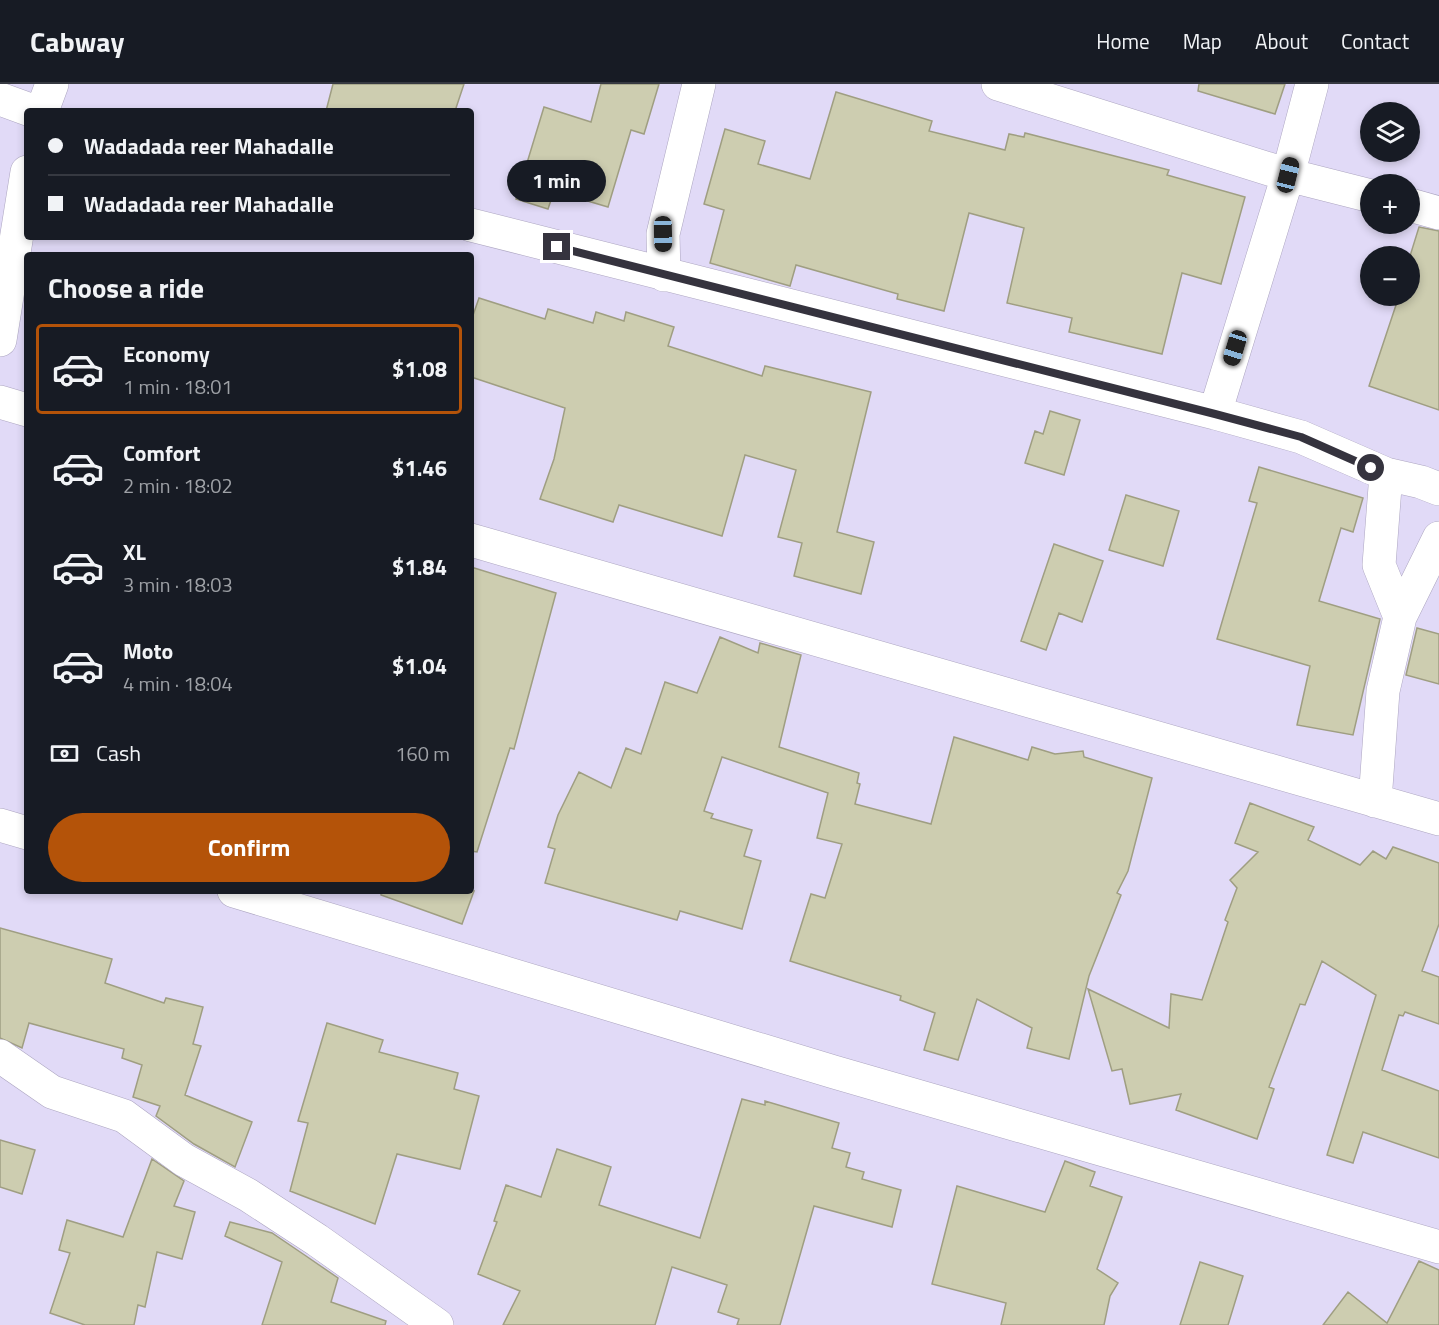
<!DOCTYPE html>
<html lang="en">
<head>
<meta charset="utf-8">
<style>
  body { margin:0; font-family:"Titillium Web",sans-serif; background:#20242c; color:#f1f3f6; height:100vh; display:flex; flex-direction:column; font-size:22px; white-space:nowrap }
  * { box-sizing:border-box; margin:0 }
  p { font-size:20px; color:#9ea1a6 }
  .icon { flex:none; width:33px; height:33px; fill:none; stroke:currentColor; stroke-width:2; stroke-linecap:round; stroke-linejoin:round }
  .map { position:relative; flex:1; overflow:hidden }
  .panel { position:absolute; left:24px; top:168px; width:450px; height:642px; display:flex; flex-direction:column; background:#171b24; border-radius:6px; box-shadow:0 3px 9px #0003 }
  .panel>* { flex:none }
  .guide { position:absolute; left:24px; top:24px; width:450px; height:132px; border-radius:6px; box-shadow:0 3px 9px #0003; display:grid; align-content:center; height:132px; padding:0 24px; background:#171b24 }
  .fabs { position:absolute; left:1360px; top:18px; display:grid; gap:12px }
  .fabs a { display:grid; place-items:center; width:60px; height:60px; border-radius:50%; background:#171b24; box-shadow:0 3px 9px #0003; font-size:30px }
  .end { position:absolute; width:27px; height:27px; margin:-14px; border:8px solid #35333e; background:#fff; box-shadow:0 0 0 3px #fff }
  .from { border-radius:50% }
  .bubble { position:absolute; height:42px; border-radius:21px; background:#171b24; box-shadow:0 3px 9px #0003; font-size:20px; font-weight:700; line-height:42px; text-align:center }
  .car { position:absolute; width:18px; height:36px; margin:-18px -9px; border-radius:8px; box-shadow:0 0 4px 2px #0007; background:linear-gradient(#222 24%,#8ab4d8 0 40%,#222 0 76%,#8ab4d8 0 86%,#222 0) }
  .guide b { display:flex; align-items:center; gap:21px; height:57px; font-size:22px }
  .guide b+b { border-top:2px solid #363941 }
  .guide i { width:15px; height:15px; background:#f1f3f6 }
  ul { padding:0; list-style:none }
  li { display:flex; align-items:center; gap:18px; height:90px; margin:0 12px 9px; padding:0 12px; border:3px solid transparent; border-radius:6px }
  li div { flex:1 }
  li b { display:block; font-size:22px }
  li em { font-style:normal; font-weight:700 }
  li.active { border-color:#b45309 }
  li>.icon { width:54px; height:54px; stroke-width:1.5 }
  h2 { padding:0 24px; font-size:27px; line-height:72px }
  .pay { display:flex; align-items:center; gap:15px; height:66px; padding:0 24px; font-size:22px }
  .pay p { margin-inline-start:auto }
  .cta { display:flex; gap:12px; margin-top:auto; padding:12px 24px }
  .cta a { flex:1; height:69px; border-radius:36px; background:#b45309; color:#fff; font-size:24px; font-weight:700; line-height:69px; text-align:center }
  header { display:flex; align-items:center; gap:36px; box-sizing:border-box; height:84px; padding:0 30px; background:#171b24; border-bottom:2px solid #363941 }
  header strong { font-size:28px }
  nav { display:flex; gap:33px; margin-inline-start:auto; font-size:21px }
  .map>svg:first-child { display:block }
  .building { fill:#cdcdb0; stroke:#9f9e82; stroke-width:1.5 }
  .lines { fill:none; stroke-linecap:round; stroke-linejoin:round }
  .street-casing { stroke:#ada6c1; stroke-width:34 }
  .street { stroke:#fff; stroke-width:33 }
  .route { stroke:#35333e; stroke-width:8 }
</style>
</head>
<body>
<header>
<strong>Cabway</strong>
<nav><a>Home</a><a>Map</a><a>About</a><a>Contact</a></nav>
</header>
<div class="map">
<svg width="1439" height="1241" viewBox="0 0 1439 1241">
  <rect width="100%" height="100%" fill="#e1daf7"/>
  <path class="building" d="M333,0H464L455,27H326Z
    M601,0H659L644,50L631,46L608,123L554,107L548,125L516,115L544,23L591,38Z
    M1199,0H1285L1275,30L1198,7Z
    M836,8L932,37L929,47L1005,66L1009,50L1024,53L1025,49L1169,86L1167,91L1245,113L1221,200L1182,189L1162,270L1069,248L1072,234L1007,219L1024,144L969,129L944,227L897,215L898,210L796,181L790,202L710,179L724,126L704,120L725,45L765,57L758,80L810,95Z
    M1419,143L1439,147V326L1369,302L1399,212H1410V172Z
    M479,214L545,235L548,225L593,239L596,228L624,237L626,228L674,243L668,262L762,292L765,282L871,308L837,448L874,458L861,510L794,492L802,459L778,453L796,386L745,371L722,452L619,421L613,438L540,415L554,375L565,324L471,293V237Z
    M1050,327L1080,336L1064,391L1025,379L1035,347L1043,350Z
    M1259,383L1363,414L1353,448L1341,444L1319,517L1380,535L1353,651L1297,641L1310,582L1217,555L1257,419L1249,417Z
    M1126,411L1179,427L1163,482L1109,466Z
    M1054,460L1103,477L1082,538L1059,529L1046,566L1021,557Z
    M471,483L556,509L514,665L510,664L477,768L471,767Z
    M1417,544L1439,550V600L1406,591Z
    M720,553L758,569L760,559L801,571L779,663L859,689L857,699L860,700L855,720L931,740L954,653L1028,676L1032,663L1055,670L1083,667L1084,673L1152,694L1128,787L1117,809L1121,811L1089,892L1069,975L1027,964L1032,944L977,915L958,976L924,966L935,929L900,916L901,912L790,877L811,810L825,814L842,760L817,754L828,709L722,673L704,727L713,730L711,734L752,746L744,772L761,777L742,845L680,827L677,836L545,799L555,765L548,763L558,731L579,688L611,704L626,664L641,670L665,598L697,609Z
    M1250,719L1314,743L1308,756L1360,781L1373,767L1386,775L1393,763L1439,779V840L1422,887L1439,893V940L1405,928L1403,932L1399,931L1382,986L1439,1007V1074L1363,1048L1353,1079L1327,1071L1376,911L1322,877L1305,921L1300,920L1269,1003L1274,1005L1257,1055L1176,1026L1181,1010L1130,1020L1122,985L1112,987L1088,905L1169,944L1171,910L1202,916L1228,838L1225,836L1237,804L1230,796L1258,768L1235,759Z
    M381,807H474L462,840L381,811Z
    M0,844L112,875L105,899L164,919L166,914L203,923L193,960L201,962L185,1011L252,1038L235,1083L194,1060L156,1032L160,1022L133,1013L142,981L122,974L124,965L29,939L22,964L0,954Z
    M327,939L383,956L379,968L458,989L454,1005L479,1012L460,1085L397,1070L375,1140L290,1107L308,1039L298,1037Z
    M742,1015L765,1021V1017L839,1039L832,1064L850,1069L846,1083L864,1088L862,1095L901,1106L892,1143L814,1122L780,1241H737L739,1235L718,1228L727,1201L672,1183L655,1241H503L520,1207L478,1190L497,1138L494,1137L506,1101L541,1113L557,1065L611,1083L599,1121L700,1154Z
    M0,1056L35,1066L22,1110L0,1103Z
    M152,1075L184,1097L174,1122L195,1128L182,1175L157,1168L145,1223L138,1221L134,1241H85L50,1229L70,1169L59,1166L67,1136L123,1153Z
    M1065,1077L1095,1088L1090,1102L1122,1113L1097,1185L1118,1199L1110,1212L1104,1241H1001L1006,1219L932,1200L957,1102L1045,1128Z
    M230,1138L272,1149L306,1172L338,1194L331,1218L386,1237L385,1241H262L282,1178L225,1152Z
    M1419,1177L1439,1186V1241H1323L1348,1208L1387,1239Z
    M1200,1178L1243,1192L1228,1241H1180Z"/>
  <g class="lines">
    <defs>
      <path id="street" d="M998,0L1288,91L1371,112
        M0,15L33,27
        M42,27L52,0
        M1410,121L1439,129
        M471,141L1215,329L1301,353L1386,390L1421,398L1439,405
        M664,191L663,150L699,0
        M0,256L27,88
        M0,318L27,326
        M1215,329L1288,91L1312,0
        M1386,390L1379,481L1400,533
        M471,456L1439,735
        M1375,717L1383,607L1400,533L1439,454
        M0,741L27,749
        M234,807L834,988L1439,1163
        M0,972L52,1008L124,1032L184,1076L248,1111L317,1156L437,1241"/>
    </defs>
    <use href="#street" class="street-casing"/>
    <use href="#street" class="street"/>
  </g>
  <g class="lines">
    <path class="route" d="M557,163L1215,330L1301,353L1371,384"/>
  </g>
</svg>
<div class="fabs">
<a><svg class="icon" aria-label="layers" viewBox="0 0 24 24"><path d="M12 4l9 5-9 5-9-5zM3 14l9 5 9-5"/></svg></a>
<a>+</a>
<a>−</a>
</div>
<i class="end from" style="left:1371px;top:384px"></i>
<i class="end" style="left:557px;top:163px"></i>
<div class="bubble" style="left:507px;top:76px;width:99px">1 min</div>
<i class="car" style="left:1288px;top:91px;rotate:14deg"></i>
<i class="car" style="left:663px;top:150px;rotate:179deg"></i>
<i class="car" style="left:1235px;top:264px;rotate:197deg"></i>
<div class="guide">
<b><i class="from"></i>Wadadada reer Mahadalle</b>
<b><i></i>Wadadada reer Mahadalle</b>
</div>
<section class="panel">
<h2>Choose a ride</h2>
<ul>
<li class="active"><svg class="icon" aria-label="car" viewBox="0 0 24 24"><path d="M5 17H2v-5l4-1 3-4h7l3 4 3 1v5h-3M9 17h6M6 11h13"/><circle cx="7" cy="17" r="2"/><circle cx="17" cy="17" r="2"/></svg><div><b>Economy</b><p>1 min · 18:01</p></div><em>$1.08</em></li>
<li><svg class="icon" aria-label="car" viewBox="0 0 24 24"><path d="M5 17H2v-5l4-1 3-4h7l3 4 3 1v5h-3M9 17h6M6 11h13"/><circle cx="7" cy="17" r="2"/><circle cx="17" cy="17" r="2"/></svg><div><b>Comfort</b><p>2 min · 18:02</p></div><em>$1.46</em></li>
<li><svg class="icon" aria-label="car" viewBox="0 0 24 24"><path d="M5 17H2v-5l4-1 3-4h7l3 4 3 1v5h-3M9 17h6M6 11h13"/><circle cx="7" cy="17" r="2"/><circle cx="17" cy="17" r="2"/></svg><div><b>XL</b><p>3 min · 18:03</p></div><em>$1.84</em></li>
<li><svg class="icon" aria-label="car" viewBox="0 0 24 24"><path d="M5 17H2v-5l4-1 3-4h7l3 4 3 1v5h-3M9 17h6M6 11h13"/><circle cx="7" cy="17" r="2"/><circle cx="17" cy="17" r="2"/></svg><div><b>Moto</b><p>4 min · 18:04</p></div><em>$1.04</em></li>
</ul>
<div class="pay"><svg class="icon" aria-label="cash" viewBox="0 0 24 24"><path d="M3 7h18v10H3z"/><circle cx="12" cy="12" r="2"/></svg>Cash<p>160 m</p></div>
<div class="cta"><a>Confirm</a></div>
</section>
</div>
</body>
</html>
